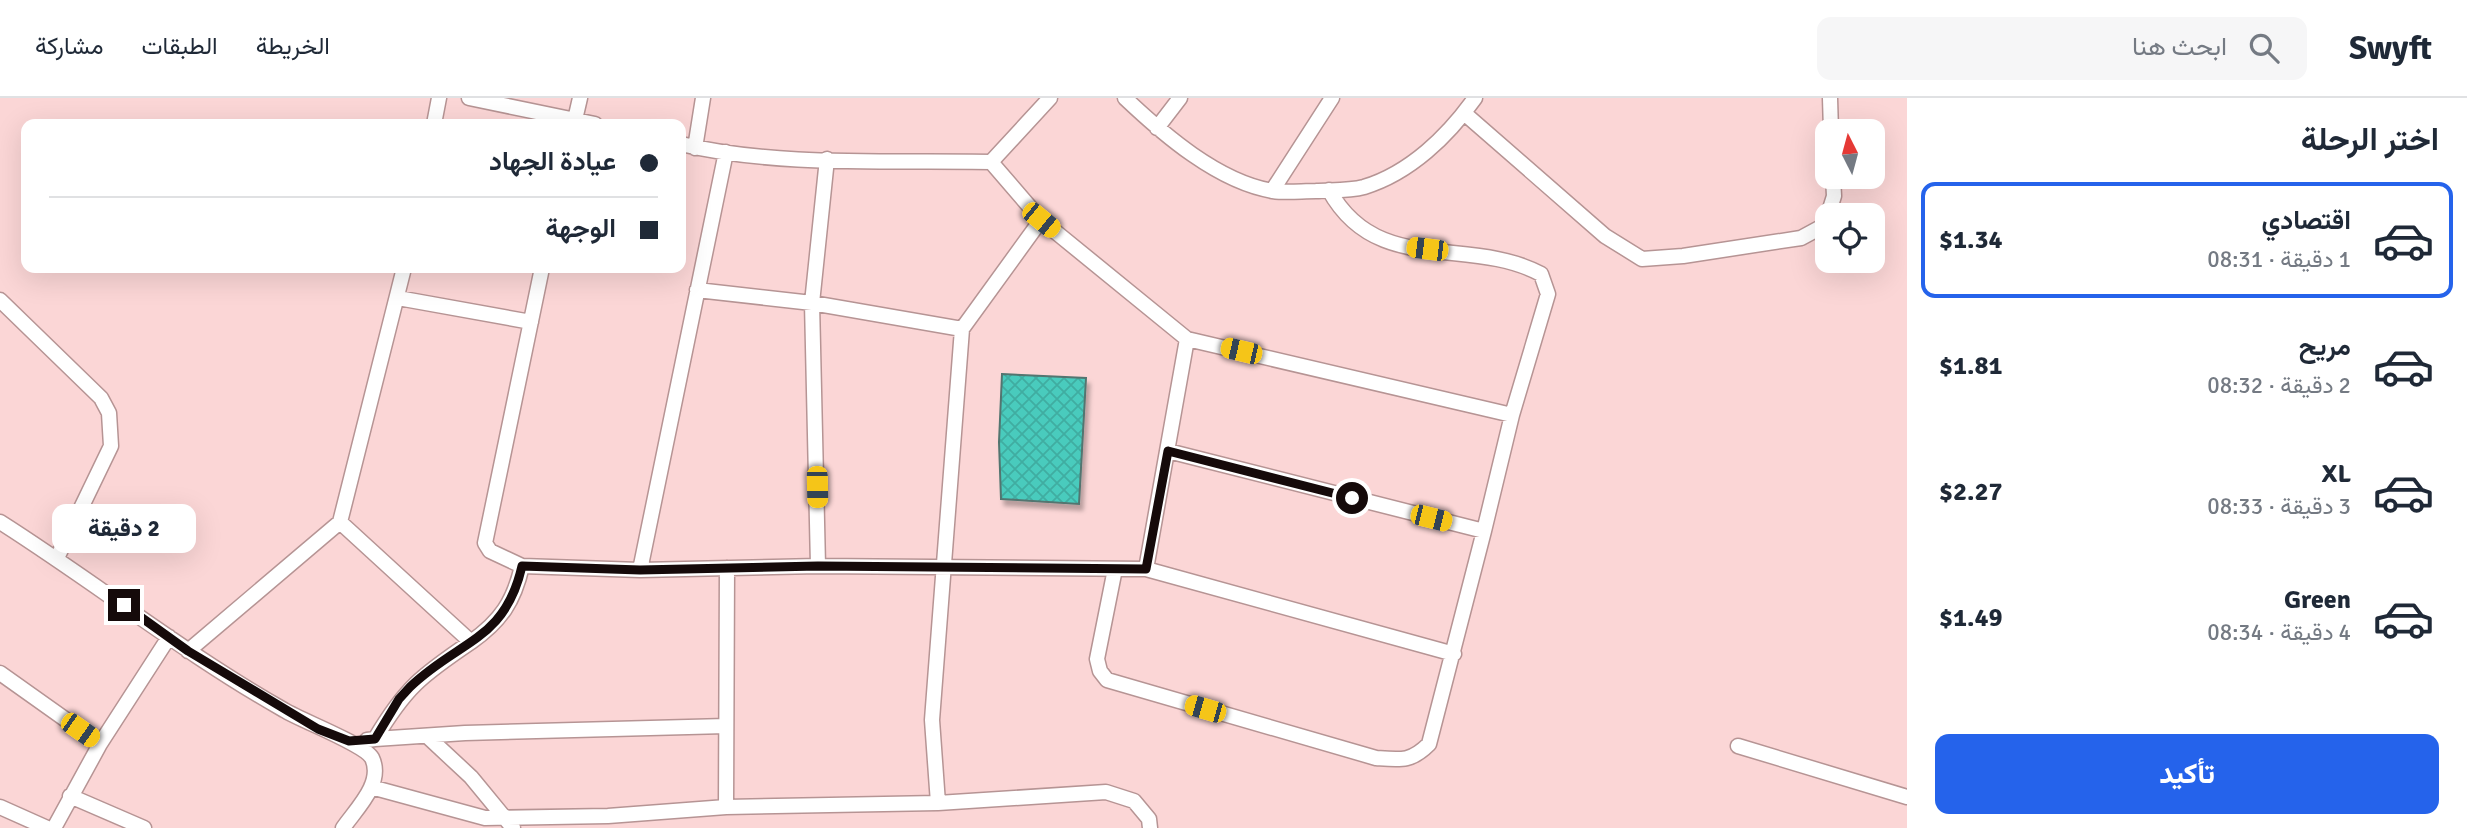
<!DOCTYPE html>
<html lang="ar">
<head>
<meta charset="utf-8">
<style>
  body { margin:0; font-family:Signika,Vazirmatn,sans-serif; background:#f6f6f7; color:#1f2937; direction:rtl; height:100vh; display:flex; flex-direction:column; font-size:26px; white-space:nowrap }
  * { box-sizing:border-box; margin:0 }
  p { font-size:23px; color:#747a83 }
  .icon { flex:none; width:38px; height:38px; fill:none; stroke:currentColor; stroke-width:2; stroke-linecap:round; stroke-linejoin:round }
  .map { position:relative; flex:1; overflow:hidden; direction:ltr }
  .drawer { display:flex; flex-direction:column; background:#fff; width:560px }
  .drawer>* { flex:none }
  .banner { position:absolute; left:21px; top:21px; width:665px; height:154px; border-radius:14px; box-shadow:0 7px 28px #0002; direction:rtl; display:grid; align-content:center; height:154px; padding:0 28px; background:#fff }
  .needle { width:46px; rotate:354deg }
  .fabs { position:absolute; left:1815px; top:21px; display:grid; gap:14px }
  .fabs a { display:grid; place-items:center; width:70px; height:70px; border-radius:14px; background:#fff; box-shadow:0 7px 28px #0002; font-size:35px }
  .end { position:absolute; width:32px; height:32px; margin:-16px; border:9px solid #150a0a; background:#fff; box-shadow:0 0 0 4px #fff }
  .from { border-radius:50% }
  .bubble { position:absolute; height:49px; border-radius:14px; background:#fff; box-shadow:0 7px 28px #0002; font-size:23px; font-weight:800; line-height:49px; text-align:center; direction:rtl }
  .car { position:absolute; width:21px; height:42px; margin:-21px -10px; border-radius:9px; box-shadow:0 0 5px 2px #0007; background:linear-gradient(#f5c518 24%,#345 0 40%,#f5c518 0 76%,#345 0 86%,#f5c518 0) }
  .banner b { display:flex; align-items:center; gap:24px; height:66px; font-size:26px }
  .banner b+b { border-top:2px solid #e0e1e3 }
  .banner i { width:18px; height:18px; background:#1f2937 }
  ul { padding:0; list-style:none }
  li { display:flex; align-items:center; gap:21px; height:116px; margin:0 14px 10px; padding:0 14px; border:4px solid transparent; border-radius:14px }
  li div { flex:1 }
  li b { display:block; font-size:26px }
  li em { font-style:normal; font-weight:800 }
  li.selected { border-color:#2563eb }
  li>.icon { width:63px; height:63px; stroke-width:1.5 }
  h2 { padding:0 28px; font-size:32px; line-height:84px }
  .cta { display:flex; gap:14px; margin-top:auto; padding:14px 28px }
  .cta a { flex:1; height:80px; border-radius:14px; background:#2563eb; color:#fff; font-size:28px; font-weight:800; line-height:80px; text-align:center }
  header { display:flex; align-items:center; gap:42px; box-sizing:border-box; height:98px; padding:0 35px; background:#fff; border-bottom:2px solid #e0e1e3 }
  header strong { font-size:33px }
  nav { display:flex; gap:38px; margin-inline-start:auto; font-size:24px }
  .search { width:490px; height:63px; background:#f6f6f7; display:flex; align-items:center; gap:18px; box-sizing:border-box; padding:0 24px; border-radius:14px; color:#747a83; font-size:26px }
  main { display:flex; flex:1; min-height:0 }
  .map>svg:first-child { display:block }
  .building { fill:url(#building-cross-hatch); stroke:#527570; stroke-width:2; filter:url(#shadow) }
  .lines { fill:none; stroke-linecap:round; stroke-linejoin:round }
  .street-casing { stroke:#b69494; stroke-width:17 }
  .street { stroke:#fff; stroke-width:14 }
  .route { stroke:#150a0a; stroke-width:9 }
</style>
</head>
<body>
<header>
<strong>Swyft</strong>
<div class="search"><svg class="icon" aria-label="search" viewBox="0 0 24 24"><circle cx="10" cy="10" r="6"/><path d="M15 15l6 6"/></svg>ابحث هنا</div>
<nav><a>الخريطة</a><a>الطبقات</a><a>مشاركة</a></nav>
</header>
<main>
<section class="drawer">
<h2>اختر الرحلة</h2>
<ul>
<li class="selected"><svg class="icon" aria-label="car" viewBox="0 0 24 24"><path d="M5 17H2v-5l4-1 3-4h7l3 4 3 1v5h-3M9 17h6M6 11h13"/><circle cx="7" cy="17" r="2"/><circle cx="17" cy="17" r="2"/></svg><div><b>اقتصادي</b><p>1 دقيقة · 08:31</p></div><em>$1.34</em></li>
<li><svg class="icon" aria-label="car" viewBox="0 0 24 24"><path d="M5 17H2v-5l4-1 3-4h7l3 4 3 1v5h-3M9 17h6M6 11h13"/><circle cx="7" cy="17" r="2"/><circle cx="17" cy="17" r="2"/></svg><div><b>مريح</b><p>2 دقيقة · 08:32</p></div><em>$1.81</em></li>
<li><svg class="icon" aria-label="car" viewBox="0 0 24 24"><path d="M5 17H2v-5l4-1 3-4h7l3 4 3 1v5h-3M9 17h6M6 11h13"/><circle cx="7" cy="17" r="2"/><circle cx="17" cy="17" r="2"/></svg><div><b>XL</b><p>3 دقيقة · 08:33</p></div><em>$2.27</em></li>
<li><svg class="icon" aria-label="car" viewBox="0 0 24 24"><path d="M5 17H2v-5l4-1 3-4h7l3 4 3 1v5h-3M9 17h6M6 11h13"/><circle cx="7" cy="17" r="2"/><circle cx="17" cy="17" r="2"/></svg><div><b>Green</b><p>4 دقيقة · 08:34</p></div><em>$1.49</em></li>
</ul>
<div class="cta"><a>تأكيد</a></div>
</section>
<div class="map">
<svg width="1907" height="730" viewBox="0 0 1907 730">
  <defs>
    <pattern id="building-cross-hatch" width="8" height="8" patternUnits="userSpaceOnUse" patternTransform="scale(1.75)"><rect width="8" height="8" fill="#4acbbd"/><path d="M0 0l8 8M0 8l8-8" fill="none" stroke="#40ada1"/></pattern>
    <filter id="shadow"><feDropShadow dx="3.5" dy="6" stdDeviation="2" flood-color="#0004"/></filter>
  </defs>
  <rect width="100%" height="100%" fill="#fbd6d6"/>
  <path class="building" d="M1002,276L1086,280L1079,406L1001,401L999,344Z"/>
  <g class="lines">
    <defs>
      <path id="street" d="M469,0L595,26
        M1125,0C1163,36 1218,84 1273,93C1286,95 1302,93 1316,93C1331,92 1349,93 1364,89C1410,75 1448,38 1475,0
        M1830,0L1831,33
        M1464,15L1605,138L1642,161L1683,158L1801,140L1825,127L1827,121
        M434,26L439,0
        M574,26L580,0
        M1157,30L1180,0
        M681,46C775,69 894,62 991,64
        M695,50L703,0
        M1329,92C1377,179 1468,137 1541,176L1548,196L1512,317
        M1272,93L1332,0
        M1828,117L1834,98L1833,79
        M542,170L485,445L490,453L522,468L640,472L818,468L1146,471L1187,241L1041,122L991,64L1050,0
        M697,192L812,205L962,231
        M398,200L531,224
        M0,202L101,300L109,315L111,348L57,460
        M1168,353L1484,433L1512,317L1187,241
        M0,424C96,485 185,556 284,612C302,623 364,646 372,660C384,685 356,711 343,730
        M340,424L471,544C501,523 514,503 522,468
        M818,468L812,205L827,61
        M1115,471L1097,561L1100,573L1107,582L1376,660C1401,662 1411,664 1429,646L1484,433
        M1146,471L1454,556
        M640,472L726,54
        M188,553L340,424L404,170
        M0,575L100,646
        M427,638L471,679L513,730
        M375,641L465,635L726,628
        M367,642L375,641C405,590 422,577 471,544
        M1738,648L1907,699
        M371,689L485,720L608,718L726,709L727,470
        M70,698L144,730
        M938,705L932,622L962,231L1041,122
        M0,709L47,730
        M726,709L938,705L1106,694L1134,703L1149,721L1150,730
        M54,730L100,646L169,539"/>
    </defs>
    <use href="#street" class="street-casing"/>
    <use href="#street" class="street"/>
  </g>
  <g class="lines">
    <path class="route" d="M124,507L188,553L318,631L349,643L375,641L399,601L410,589C459,542 505,543 522,468L640,472L818,468L1146,471L1168,353L1352,400"/>
  </g>
</svg>
<div class="fabs">
<a><svg class="needle" viewBox="-14 -14 28 28"><path d="M0-13l5 13h-10z" fill="#e53935"/><path d="M0 13l5-13h-10z" fill="#747a83"/></svg></a>
<a><svg class="icon" aria-label="locate" viewBox="0 0 24 24"><circle cx="12" cy="12" r="6"/><path d="M12 2v4M12 18v4M2 12h4M18 12h4"/></svg></a>
</div>
<i class="end from" style="left:1352px;top:400px"></i>
<i class="end" style="left:124px;top:507px"></i>
<div class="bubble" style="left:52px;top:406px;width:144px">2 دقيقة</div>
<i class="car" style="left:1041px;top:122px;rotate:129deg"></i>
<i class="car" style="left:1427px;top:151px;rotate:277deg"></i>
<i class="car" style="left:1241px;top:253px;rotate:283deg"></i>
<i class="car" style="left:817px;top:389px;rotate:179deg"></i>
<i class="car" style="left:1431px;top:420px;rotate:104deg"></i>
<i class="car" style="left:1205px;top:611px;rotate:286deg"></i>
<i class="car" style="left:80px;top:632px;rotate:125deg"></i>
<div class="banner">
<b><i class="from"></i>عيادة الجهاد</b>
<b><i></i>الوجهة</b>
</div>
</div>
</main>
</body>
</html>
